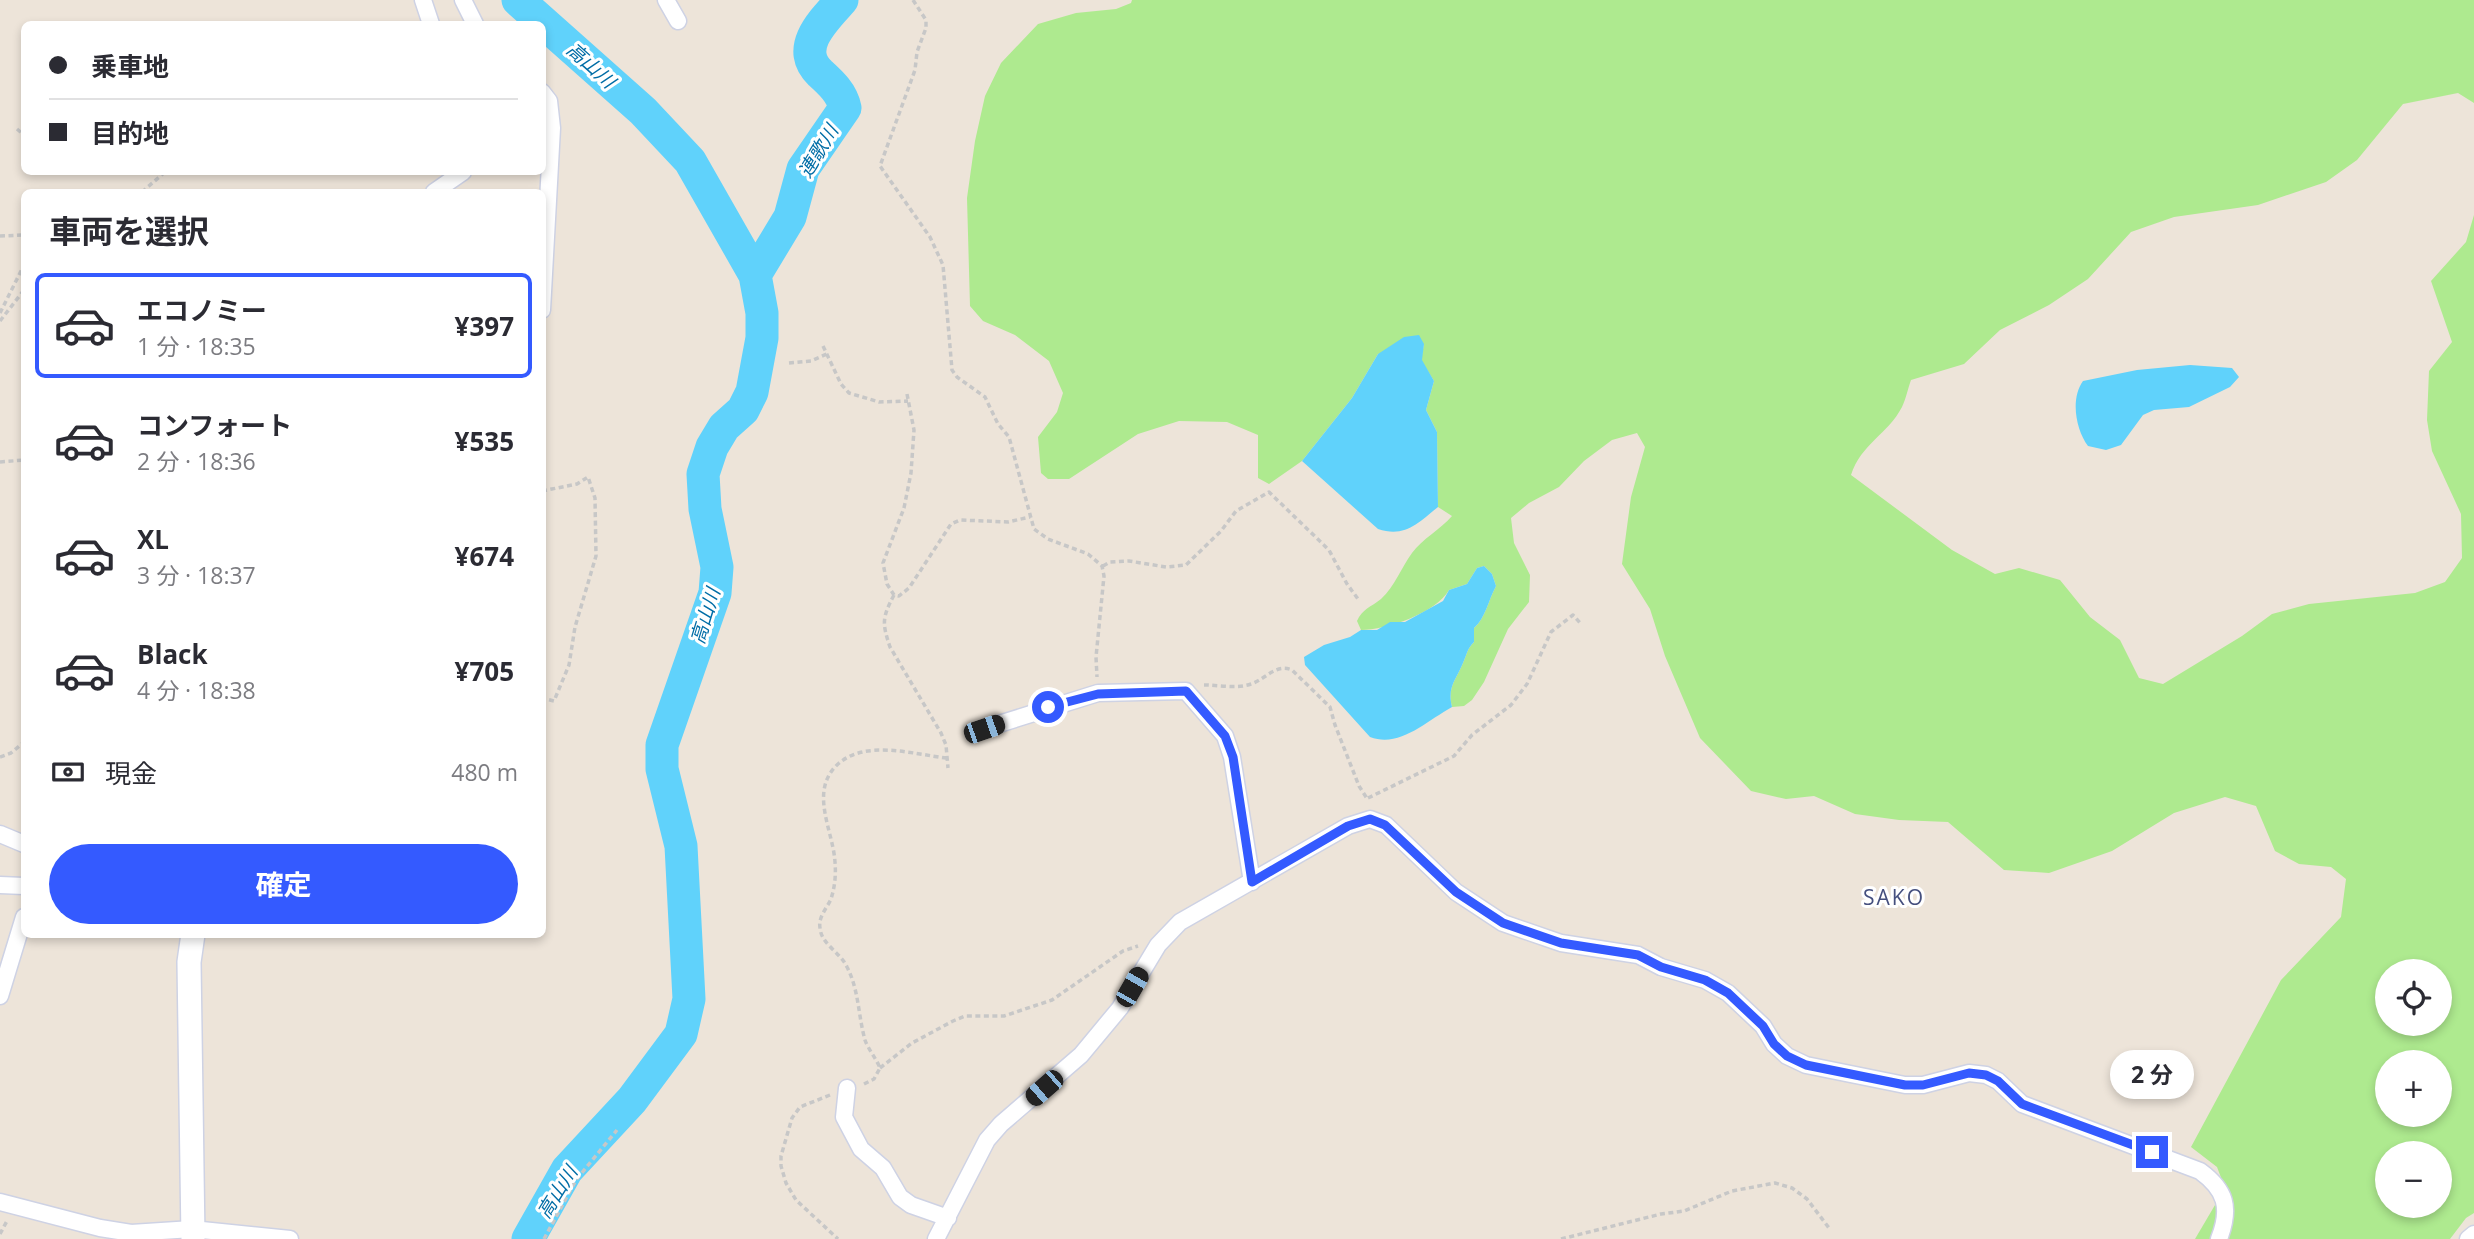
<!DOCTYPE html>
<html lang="ja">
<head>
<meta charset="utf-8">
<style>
  body { margin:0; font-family:"Open Sans","Noto Sans JP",sans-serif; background:#f7f7f7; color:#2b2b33; height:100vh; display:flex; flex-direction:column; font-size:26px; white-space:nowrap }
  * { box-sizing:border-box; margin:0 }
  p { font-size:23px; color:#7c7c81 }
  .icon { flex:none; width:38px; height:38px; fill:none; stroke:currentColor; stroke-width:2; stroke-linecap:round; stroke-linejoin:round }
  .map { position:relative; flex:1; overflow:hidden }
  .side { position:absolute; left:21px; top:189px; width:525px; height:749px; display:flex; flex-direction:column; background:#fff; border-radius:10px; box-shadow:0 4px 10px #0003 }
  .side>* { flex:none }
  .hud { position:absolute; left:21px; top:21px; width:525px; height:154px; border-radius:10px; box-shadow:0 4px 10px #0003; display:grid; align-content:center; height:154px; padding:0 28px; background:#fff }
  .fabs { position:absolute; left:2375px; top:959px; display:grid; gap:14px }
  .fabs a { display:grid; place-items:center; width:77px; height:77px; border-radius:50%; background:#fff; box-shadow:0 4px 10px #0003; font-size:35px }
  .end { position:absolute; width:32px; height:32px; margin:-16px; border:9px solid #345aff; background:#fff; box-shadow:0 0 0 4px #fff }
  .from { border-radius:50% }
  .bubble { position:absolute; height:49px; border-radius:24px; background:#fff; box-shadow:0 4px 10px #0003; font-size:23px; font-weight:700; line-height:49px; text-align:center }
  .car { position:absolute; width:21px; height:42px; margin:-21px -10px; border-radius:9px; box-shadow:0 0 5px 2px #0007; background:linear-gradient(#222 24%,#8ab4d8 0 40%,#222 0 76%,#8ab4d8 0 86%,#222 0) }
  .hud b { display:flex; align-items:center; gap:24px; height:66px; font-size:26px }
  .hud b+b { border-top:2px solid #e1e1e2 }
  .hud i { width:18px; height:18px; background:#2b2b33 }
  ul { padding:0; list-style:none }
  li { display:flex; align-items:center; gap:21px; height:105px; margin:0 14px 10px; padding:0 14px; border:4px solid transparent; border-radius:10px }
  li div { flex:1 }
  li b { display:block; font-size:26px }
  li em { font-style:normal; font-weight:700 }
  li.on { border-color:#345aff }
  li>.icon { width:63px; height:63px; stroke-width:1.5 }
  h2 { padding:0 28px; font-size:32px; line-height:84px }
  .pay { display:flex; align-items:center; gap:18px; height:77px; padding:0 28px; font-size:26px }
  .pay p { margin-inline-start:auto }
  .button { display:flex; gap:14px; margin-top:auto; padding:14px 28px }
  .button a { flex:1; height:80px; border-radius:42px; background:#345aff; color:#fff; font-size:28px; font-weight:700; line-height:80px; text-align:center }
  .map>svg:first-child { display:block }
  .green { fill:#aeea8f; fill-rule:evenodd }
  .water { fill:#60d2fb }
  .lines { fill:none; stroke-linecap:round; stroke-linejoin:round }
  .river { stroke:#60d2fb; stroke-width:33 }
  .street-casing { stroke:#ced2e4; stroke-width:19 }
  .secondary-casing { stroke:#ced2e4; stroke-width:26 }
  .path { stroke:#c7c7c7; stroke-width:3.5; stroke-dasharray:5 3.5; stroke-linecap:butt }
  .street { stroke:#fff; stroke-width:16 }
  .secondary { stroke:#fff; stroke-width:23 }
  .route { stroke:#345aff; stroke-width:9 }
  .labels { text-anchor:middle; stroke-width:6; stroke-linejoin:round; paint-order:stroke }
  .water-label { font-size:19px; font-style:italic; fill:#006da6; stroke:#fff }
  .quarter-label { font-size:21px; letter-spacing:2px; fill:#454f7e; stroke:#fff }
</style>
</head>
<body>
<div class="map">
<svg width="2474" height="1239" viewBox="0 0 2474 1239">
  <rect width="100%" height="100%" fill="#ede4d9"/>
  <path class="green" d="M1132,0H2474V103L2458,93L2403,104L2357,160L2326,182L2258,205L2174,217L2131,232L2088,279L2049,305L2000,330L1964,364L1911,380C1908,388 1906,399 1902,407C1888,434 1861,444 1851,475L1952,550L1995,574L2019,568L2060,580L2090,617L2120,640L2139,678L2163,684L2242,636L2272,614L2309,604L2415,593L2445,582L2462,558L2461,514L2432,451L2427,420L2429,371L2452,342L2431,281L2466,242L2474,215V1213L2466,1218L2450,1239H2195L2225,1188L2217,1167L2191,1147L2281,980L2341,917L2346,879L2331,867L2299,864L2275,851L2256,806L2225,797L2174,813L2112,851L2049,873L2004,870L1948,822L1899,820L1855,814L1814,796L1786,799L1751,791L1700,738L1665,656L1650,609L1622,564L1631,497L1645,447L1637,433L1612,440L1584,461L1559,487L1529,503L1511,518L1514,543L1530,575L1529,602L1508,629L1484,682L1472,700L1464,706L1452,707C1447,687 1456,680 1463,663C1467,654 1467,649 1474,642V628C1486,617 1488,601 1496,586L1492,574L1484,566L1477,568L1467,584L1449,590C1436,613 1386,630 1361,630L1357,621C1362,609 1371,607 1381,599C1395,586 1401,568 1412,553C1422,539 1441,529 1452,516L1438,507L1437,432L1426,410L1434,381L1421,360L1424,344L1378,354L1352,398L1302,461L1269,484L1258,478V435L1227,422L1179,421L1138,434L1069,479H1048L1041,473L1038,437L1057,412L1063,393L1049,361L1015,335L983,321L970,306L967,198L975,141L985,96L1001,63L1038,24L1076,13L1116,9L1131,3ZM2387,971H2440V1024H2387ZM2387,1062H2440V1115H2387ZM2387,1153H2440V1206H2387Z"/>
  <path class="water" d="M1419,335L1424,344L1422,360L1434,381L1426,410L1437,432L1438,507C1418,523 1405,538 1378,529L1302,461L1352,398L1378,354L1404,337Z
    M2190,365L2232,368L2239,377L2230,387L2189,407L2154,410L2143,415L2121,445L2106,450L2088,446C2076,430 2070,399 2083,381L2137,370Z
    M1484,566L1492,574L1496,586C1488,601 1486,617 1474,628V642C1467,649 1467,654 1463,663C1456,680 1447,687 1452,707C1425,722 1400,748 1370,737L1305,665L1304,657L1324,645L1350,637L1361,630H1377L1390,622H1405L1443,601L1449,590L1467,584L1477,568Z"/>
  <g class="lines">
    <path class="river" d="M518,0L643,111L690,161L755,275L762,313V338L752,392L743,410L724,427L712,447L703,474L705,509L717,567L715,593L662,745V769L681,846L689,999L681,1034L632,1100L567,1170L528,1239
      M755,275L790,217L803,169L845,108C842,93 831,83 820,73C794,48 824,20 842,0"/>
    <defs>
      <path id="street" d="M423,0L431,24
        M463,0L475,24
        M666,0L678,21
        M542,92L549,101L552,128L542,310
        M434,192L463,172
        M983,729L1098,693L1186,691L1225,736L1232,757L1252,882
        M0,834L24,844
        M0,885L24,886
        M0,996L24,917
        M847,1088L844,1117L861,1149L883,1168L900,1197L911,1205L948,1218
        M0,1202L100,1228L131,1233L192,1229L290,1239
        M936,1239L987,1140L1001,1124L1081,1055L1120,1008L1158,945L1180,922L1348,826L1370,819L1386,825L1456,892L1503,923L1561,943L1638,955L1661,967L1705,980L1728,993L1763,1026L1774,1044L1787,1056L1806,1065L1905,1085H1923L1969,1073L1986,1075L1998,1081L2022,1104L2200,1171C2226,1190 2231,1208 2219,1239
        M2468,1239L2474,1234"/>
      <path id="secondary" d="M193,1239L189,962L193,934"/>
    </defs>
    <use href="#street" class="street-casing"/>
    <use href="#secondary" class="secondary-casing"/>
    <path class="path" d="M913,0L926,20V28L917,52L915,70L880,166L930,237L943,265L952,370L957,377L985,397L998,424L1009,437L1034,529L1048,539L1088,554L1102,566L1104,576L1096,657L1097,677
      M17,129L24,135
      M142,192L165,172
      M0,236L24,235
      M0,313L24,265
      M0,321L24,290
      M823,346L841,384L849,393L879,402L908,401
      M789,363L811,361L827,354
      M907,394L914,430L911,473L904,508L883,563L887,584L894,595L899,596L909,588L951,524L960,520L1008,522L1030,517
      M0,462L24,460
      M542,491L577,484L588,477L595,498L596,556L575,627L569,665L554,701L542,698
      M1103,566L1110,562L1129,561L1166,567L1186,565L1221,531L1236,511L1269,492L1329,550L1347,584L1358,599
      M894,595C882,618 882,623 890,647L941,733L946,745L948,768
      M1204,685C1219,685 1237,689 1251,684C1266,679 1276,663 1292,670L1330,707L1335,725L1359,786L1368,800
      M0,757L11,753L24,742
      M1368,798L1454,756L1472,735L1511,705L1527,684L1551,632L1573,615L1581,624
      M880,1068L912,1043L953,1021L965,1016H1004L1052,1000L1123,951L1138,946
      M864,1084L874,1079L880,1068C876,1058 868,1049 865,1040C858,1015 859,990 847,967C841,953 821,944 820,928C818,917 827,908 831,899C835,886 836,875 835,862C833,830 809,792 837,765C864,739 913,754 946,758
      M830,1095L800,1107L792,1118L781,1156V1166L786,1183L796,1200L838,1239
      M0,1234L8,1219
      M544,1239L576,1180L617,1130
      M1561,1239L1661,1214L1684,1211L1732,1191L1775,1183L1792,1188L1807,1199L1829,1228"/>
    <use href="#street" class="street"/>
    <use href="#secondary" class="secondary"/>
  </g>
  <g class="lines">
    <path class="route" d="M1048,707L1098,694L1186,691L1225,736L1233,757L1252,882L1348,826L1370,819L1385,825L1456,892L1503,923L1561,943L1638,955L1661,967L1705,980L1728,993L1763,1026L1774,1044L1787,1056L1806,1065L1905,1085H1923L1969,1073L1986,1075L1998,1081L2022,1104L2152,1152"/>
  </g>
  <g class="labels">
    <g class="water-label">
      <text transform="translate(591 65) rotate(42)" y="7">高山川</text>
      <text transform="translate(818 151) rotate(-59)" y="7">連歌川</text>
      <text transform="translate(705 616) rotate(-73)" y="7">高山川</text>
      <text transform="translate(557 1192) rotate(-58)" y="7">高山川</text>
    </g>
    <g class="quarter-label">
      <text x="1894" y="905">SAKO</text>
    </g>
  </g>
</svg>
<div class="fabs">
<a><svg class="icon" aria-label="locate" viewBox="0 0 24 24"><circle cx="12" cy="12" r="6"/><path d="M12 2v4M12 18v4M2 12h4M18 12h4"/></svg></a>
<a>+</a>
<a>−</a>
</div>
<i class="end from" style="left:1048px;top:707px"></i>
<i class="end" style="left:2152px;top:1152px"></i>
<div class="bubble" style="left:2110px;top:1050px;width:84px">2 分</div>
<i class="car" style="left:984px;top:729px;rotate:71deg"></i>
<i class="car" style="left:1132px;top:987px;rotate:30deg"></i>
<i class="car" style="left:1044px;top:1088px;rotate:229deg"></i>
<div class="hud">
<b><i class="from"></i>乗車地</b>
<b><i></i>目的地</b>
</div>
<section class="side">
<h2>車両を選択</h2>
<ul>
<li class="on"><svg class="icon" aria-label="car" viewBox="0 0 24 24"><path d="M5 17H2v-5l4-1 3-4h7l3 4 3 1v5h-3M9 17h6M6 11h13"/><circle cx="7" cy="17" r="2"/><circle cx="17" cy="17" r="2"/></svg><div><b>エコノミー</b><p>1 分 · 18:35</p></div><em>¥397</em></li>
<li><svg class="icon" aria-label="car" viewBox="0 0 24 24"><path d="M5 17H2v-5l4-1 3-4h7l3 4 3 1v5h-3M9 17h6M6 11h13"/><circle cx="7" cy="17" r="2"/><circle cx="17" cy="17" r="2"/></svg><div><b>コンフォート</b><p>2 分 · 18:36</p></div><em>¥535</em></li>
<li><svg class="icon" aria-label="car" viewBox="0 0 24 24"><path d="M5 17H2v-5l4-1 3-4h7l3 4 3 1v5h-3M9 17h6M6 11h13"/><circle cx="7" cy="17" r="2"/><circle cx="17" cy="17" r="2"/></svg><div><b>XL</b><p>3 分 · 18:37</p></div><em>¥674</em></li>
<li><svg class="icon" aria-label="car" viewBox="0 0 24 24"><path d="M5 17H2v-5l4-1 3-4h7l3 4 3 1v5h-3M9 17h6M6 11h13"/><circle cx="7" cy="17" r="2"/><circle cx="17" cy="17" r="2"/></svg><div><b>Black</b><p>4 分 · 18:38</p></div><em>¥705</em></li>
</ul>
<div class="pay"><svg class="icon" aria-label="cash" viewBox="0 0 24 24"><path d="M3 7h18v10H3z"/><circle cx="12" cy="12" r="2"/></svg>現金<p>480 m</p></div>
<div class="button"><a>確定</a></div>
</section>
</div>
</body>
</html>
